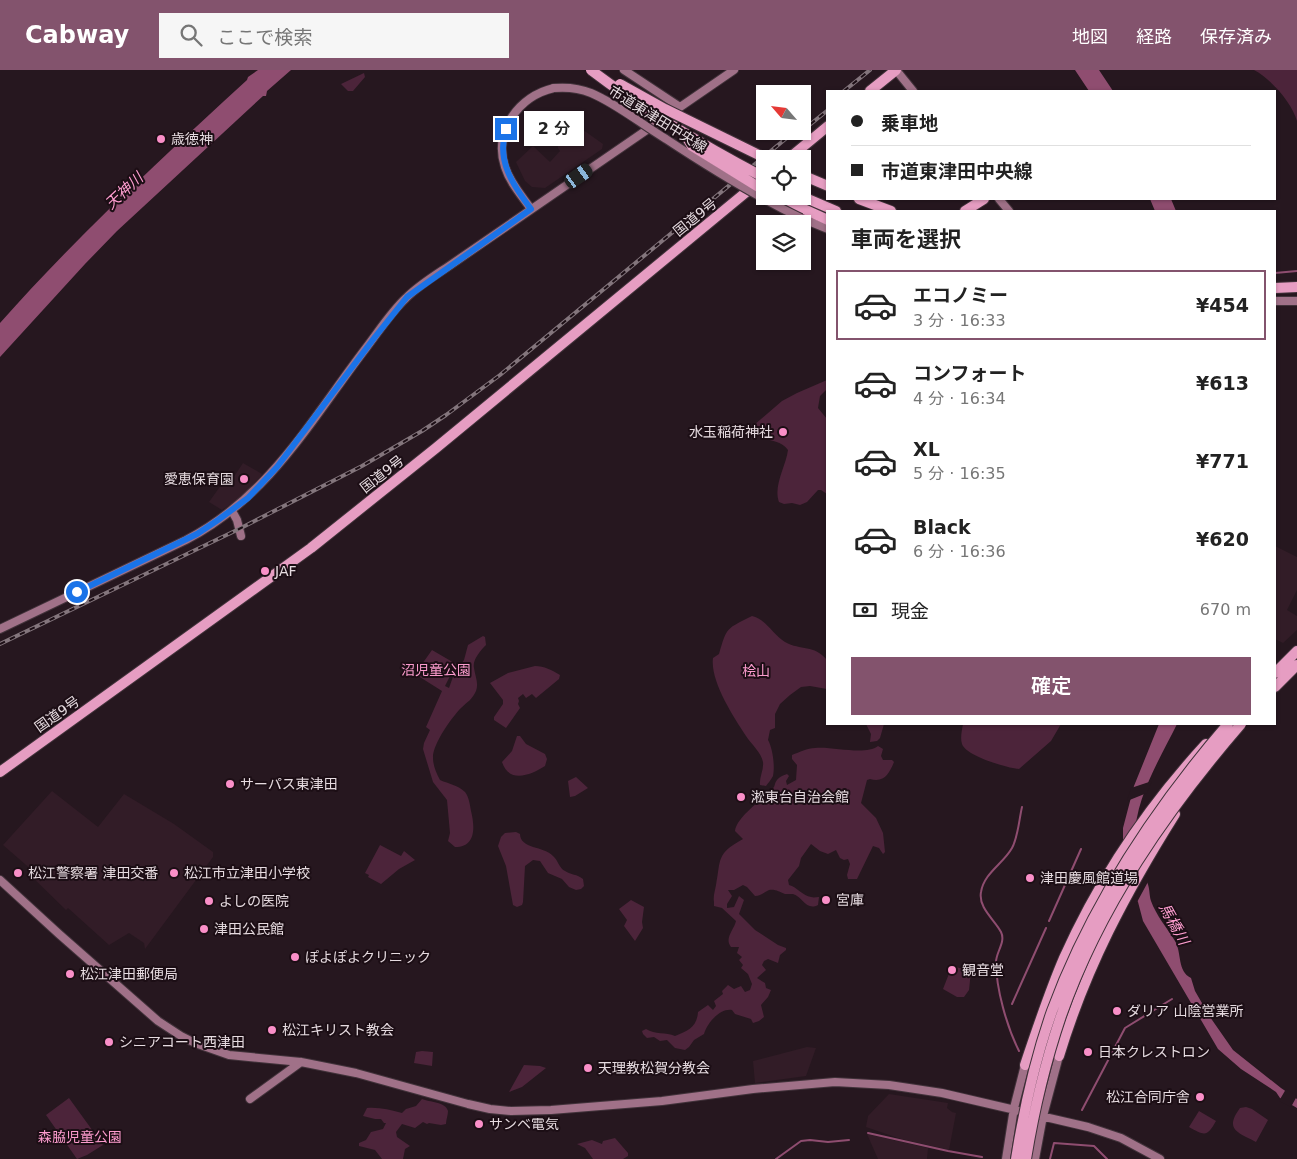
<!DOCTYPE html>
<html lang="ja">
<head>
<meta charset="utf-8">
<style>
  body { margin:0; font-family:"DejaVu Sans","Noto Sans JP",sans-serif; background:#f6f6f6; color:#222; height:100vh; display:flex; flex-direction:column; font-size:19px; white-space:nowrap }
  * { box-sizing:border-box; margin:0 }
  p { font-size:16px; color:#767676 }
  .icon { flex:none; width:28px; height:28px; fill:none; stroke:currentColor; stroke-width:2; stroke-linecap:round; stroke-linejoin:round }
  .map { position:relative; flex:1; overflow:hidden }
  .drawer { position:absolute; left:826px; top:140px; width:450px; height:515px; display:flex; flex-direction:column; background:#fff; border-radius:0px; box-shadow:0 1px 4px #0004 }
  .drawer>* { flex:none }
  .banner { position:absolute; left:826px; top:20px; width:450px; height:110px; border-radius:0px; box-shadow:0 1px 4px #0004; display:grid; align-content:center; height:110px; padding:0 25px; background:#fff }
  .needle { width:32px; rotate:298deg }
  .buttons { position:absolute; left:756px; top:15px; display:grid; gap:10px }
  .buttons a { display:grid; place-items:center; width:55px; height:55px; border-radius:0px; background:#fff; box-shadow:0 1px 4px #0004; font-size:25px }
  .end { position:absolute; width:22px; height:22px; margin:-11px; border:6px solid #1a73e8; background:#fff; box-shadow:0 0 0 2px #fff }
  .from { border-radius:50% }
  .bubble { position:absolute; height:35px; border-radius:0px; background:#fff; box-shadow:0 1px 4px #0004; font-size:16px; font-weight:600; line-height:35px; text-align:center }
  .car { position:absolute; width:15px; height:30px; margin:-15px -8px; border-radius:6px; box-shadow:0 0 4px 1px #0007; background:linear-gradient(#222 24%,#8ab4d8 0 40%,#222 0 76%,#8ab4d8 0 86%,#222 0) }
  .banner b { display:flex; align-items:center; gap:18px; height:48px; font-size:19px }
  .banner b+b { border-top:1px solid #e0e0e0 }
  .banner i { width:12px; height:12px; background:#222 }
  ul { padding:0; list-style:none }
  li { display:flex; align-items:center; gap:15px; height:70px; margin:0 10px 8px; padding:0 15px; border:2px solid transparent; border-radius:0px }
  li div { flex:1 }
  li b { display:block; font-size:19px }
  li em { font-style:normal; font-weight:600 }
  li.current { border-color:#83536d }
  li>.icon { width:45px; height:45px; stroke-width:1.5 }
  h2 { padding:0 25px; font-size:22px; line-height:60px }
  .pay { display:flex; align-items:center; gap:12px; height:55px; padding:0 25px; font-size:19px }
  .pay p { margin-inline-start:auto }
  .primary-button { display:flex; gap:10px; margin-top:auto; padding:10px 25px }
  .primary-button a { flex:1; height:58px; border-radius:0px; background:#83536d; color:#fff; font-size:20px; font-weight:600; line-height:58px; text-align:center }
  header { display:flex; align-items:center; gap:30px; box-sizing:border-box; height:70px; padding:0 25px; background:#83536d; color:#fff }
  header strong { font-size:24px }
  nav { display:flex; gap:28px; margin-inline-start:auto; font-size:18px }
  .search { width:350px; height:45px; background:#f6f6f6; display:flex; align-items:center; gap:12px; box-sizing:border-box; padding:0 18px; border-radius:0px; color:#767676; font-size:19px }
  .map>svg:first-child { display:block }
  .built { fill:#321c27 }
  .green { fill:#4c243a }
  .water { fill:#8f4d70 }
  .pier { fill:#26171f }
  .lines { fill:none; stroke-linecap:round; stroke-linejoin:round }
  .stream { stroke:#8f4d70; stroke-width:2 }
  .secondary-casing { stroke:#41323a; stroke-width:10 }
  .highway-casing { stroke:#41323a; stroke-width:12 }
  .secondary { stroke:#a07188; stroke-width:8 }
  .highway { stroke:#e69dc2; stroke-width:10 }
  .rail-casing { stroke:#83757c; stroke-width:4 }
  .rail { stroke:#1c0e15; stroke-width:2; stroke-dasharray:5.5; stroke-linecap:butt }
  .secondary-bridge-casing { stroke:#41323a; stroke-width:10; stroke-linecap:butt }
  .highway-bridge-casing { stroke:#41323a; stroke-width:12; stroke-linecap:butt }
  .secondary-bridge { stroke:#a07188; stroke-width:8 }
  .highway-bridge { stroke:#e69dc2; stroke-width:10 }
  .route { stroke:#1a73e8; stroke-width:6 }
  .poi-dot { fill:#fa8fc8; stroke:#1c0e15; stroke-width:2 }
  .labels { text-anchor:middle; stroke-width:4; stroke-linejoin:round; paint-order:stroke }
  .street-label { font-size:14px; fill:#e6dbe0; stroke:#1c0e15 }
  .poi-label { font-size:14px; fill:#e6dbe0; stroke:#1c0e15; text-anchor:start }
  .park-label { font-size:14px; fill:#fb9bcd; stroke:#1c0e15 }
  .water-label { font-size:15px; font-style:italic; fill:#fd9dcf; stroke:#1c0e15 }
</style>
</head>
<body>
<header>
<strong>Cabway</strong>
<div class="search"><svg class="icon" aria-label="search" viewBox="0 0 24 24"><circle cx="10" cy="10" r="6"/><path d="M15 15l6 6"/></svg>ここで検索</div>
<nav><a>地図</a><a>経路</a><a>保存済み</a></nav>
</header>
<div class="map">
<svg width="1297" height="1089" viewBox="0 0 1297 1089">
  <rect width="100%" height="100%" fill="#26171f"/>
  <path class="built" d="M579,57L603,74L602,79L545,118L532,117L525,111L516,92L533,76L550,92L560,81L558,78V75L575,58Z
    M243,393L262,404L261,406L237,430L222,440L209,432L224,411L229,414Z
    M1275,476L1297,487V520L1287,540L1297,546V560L1283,573L1275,569Z
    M52,721L98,757L124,724L174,754L213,782V787L145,879L144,873L129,863L109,875L68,838L66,840L30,805L33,801L3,775Z
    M807,977L816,978L806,1006L755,1013L753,991Z
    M889,1024L948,1033L947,1038L952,1042L956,1043L949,1080L901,1069L866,1057L868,1046Z
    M867,1064L928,1078L927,1089H878Z"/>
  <path class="green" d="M1254,0H1297V51C1292,33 1271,9 1254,0Z
    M364,3L365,7L353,21H348L341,14Z
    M827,310V319L820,326L818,338L827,349V424L821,420H818L807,432L800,435L792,433L784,434L779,432C773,416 786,396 788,380C779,367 760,373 752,360L754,355L782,331L797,323Z
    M752,546C766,549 773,565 785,572C801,581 814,574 827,590V619L810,616L801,617L790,625L780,634L775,644V658L770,660L768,670C773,679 775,697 773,706C771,710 768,713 766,716L760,715C759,707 764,700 763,692C761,682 751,674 746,666C733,646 710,611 713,588L719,584C727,557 726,559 752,546Z
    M483,566L485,567L486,575C481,580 472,590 474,598C475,606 479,613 476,621C472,630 467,632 461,638C452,647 432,675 433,688C433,695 436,703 440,710C449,714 458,715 465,722C469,727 470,735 471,741C475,757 476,777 455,777L448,771L450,763L447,730L433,712L423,679L424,673L430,660L426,657L442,621L415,604L432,580L456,594L445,616L449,618L454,604L464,590L468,575Z
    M535,596C544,596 552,600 560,605L559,609L536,628L532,624L526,628L523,624L518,628L519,631L518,634L520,638L506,658L494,650V647L503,634V630L490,613L508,603Z
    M866,654H884L880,668L877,671L870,672L871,664Z
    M963,654H1061L1051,671L1019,699C1007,698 966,686 962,674C960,668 962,660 963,654Z
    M517,666H520L526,674L545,684L547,689L545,696C531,705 509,714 502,692L512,681Z
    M878,676L883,679L881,686L883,690H892L894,692C889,704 884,713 870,709L867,710L861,733L876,748L883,763L885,782L883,784L879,778L873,776L857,809H848L847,805L850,794L848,789L844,790L840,788L836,780L828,784L820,781L811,774L801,788L799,796L788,810L789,815C797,817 803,826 811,827C814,828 816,827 819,827L818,835C806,841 803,827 793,824C791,824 788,824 785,824C779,822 776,819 769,820C764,822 761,826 755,826L747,817L743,815L734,820H728L732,826L727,834V838L734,837L739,826L744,830L739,844L755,860L778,875L786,878V880L780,885L778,893L768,889L764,891L762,895L766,900L757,908L765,913L766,918L771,920L768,927L761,935L764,947L759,951L753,953L751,949L735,944L732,940C720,938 707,953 704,964L694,970L689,977L685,980L675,978L667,970L660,971L654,967L647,968L643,964L642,961L646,959C655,965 666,962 675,966C688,961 697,957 698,942L708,935L713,940L716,936L714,931L723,924L722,921L728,915L734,919L741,916L745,922L750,920L752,914L748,904L741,898L743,895L739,890L742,887L737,883L739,877H731C724,868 734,860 736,851L722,838L714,836V832C713,826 715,821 716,815C721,789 716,784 743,769L735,761C737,746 764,729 774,717C775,715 775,712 777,710C779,707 784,705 787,704L789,706L786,711L787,715L796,710L797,695L792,689V685C800,682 807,678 815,678C832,676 865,686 878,676Z
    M576,707L588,718L575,726L570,727L568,711Z
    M516,762L520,764C520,779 544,776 553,786C558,790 559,798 565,801C571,805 577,804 583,809L584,816L581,819L576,820L569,817L562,809L548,803L540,791L533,790L525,796L523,832L522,835L517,837L513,835L506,796L498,776L501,767L505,763Z
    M380,775L401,786L404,781L415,790L399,799L381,814L368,807L369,805L365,803Z
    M631,830L644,837L642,852L643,858L635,871L624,856L627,850L619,839Z
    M952,896L971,901L969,920L964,927H957L943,919Z
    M422,981L433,982L432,996L414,993L416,982Z
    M524,995L540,996L546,998L522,1017L509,1022Z
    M69,1028L103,1075L87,1085L77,1089L46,1045Z
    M422,1029C429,1032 446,1032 448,1041C448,1045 446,1050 446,1054L441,1055L429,1053L427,1054L423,1052L415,1058L402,1054L396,1062L397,1067L410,1076L405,1079L403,1089H382L375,1080L359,1076V1073L366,1070L371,1062L383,1059L386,1053H384L381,1049H375L363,1046L367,1038C379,1037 390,1040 402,1043L406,1039L416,1036Z
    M1246,1037L1252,1039L1268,1050L1256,1072C1238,1062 1224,1060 1240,1038Z
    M1199,1041L1216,1051C1207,1067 1205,1066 1189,1057Z
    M615,1068L628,1083V1086L623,1089H593L585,1078L577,1074L592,1070L602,1074L603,1071Z"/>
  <path class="water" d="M258,0H291L267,21L266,26H263L117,161L85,194L0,287V253C77,166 162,88 247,10L248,7Z
    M1075,0H1099L1113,21H1089Z
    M1150,129H1171L1176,141H1155Z
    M1159,654H1177C1157,695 1125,743 1138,791C1140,799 1145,805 1147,812C1150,818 1149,825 1151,831C1156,845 1167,858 1175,871C1182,883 1177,901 1191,908L1195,921L1210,947L1233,980L1281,1018L1297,1029V1038L1280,1028L1276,1022L1241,999L1218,979L1143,851L1138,832L1123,807V758L1134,716Z"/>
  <path class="pier" d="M1152,711L1147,723L1127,731L1131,718Z
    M1144,799L1149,810L1136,834L1130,824Z
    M1286,1019L1297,1026L1291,1037L1279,1031Z"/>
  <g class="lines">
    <path class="stream" d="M1275,203L1297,201
      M1049,851L1081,779
      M1012,934L1046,858
      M1019,981C1007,957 996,919 996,892C996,882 1006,872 1001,862C995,850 978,838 981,822C984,803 1003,794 1012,778C1018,767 1019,750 1022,737
      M1082,1040L1125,958L1172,929
      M868,1063L948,1081L982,1087
      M776,1089L801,1071L810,1070L828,1072L849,1070
      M1050,1089L1054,1073L1094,1076L1107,1089"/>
    <defs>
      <path id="secondary" d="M624,0L680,37
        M896,0L913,21
        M999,129L1009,141
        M531,139C522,126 510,113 505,97C493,61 519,26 554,18
        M801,148L828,159
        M1275,231H1297
        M232,441L237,450L241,466
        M0,559L186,470C269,427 311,350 366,278C379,261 391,242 406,228C419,215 434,206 449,196L734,0
        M0,810L59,864L158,951L181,966L195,973L229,985L301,992L356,1003L468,1034L490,1039L511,1041L551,1040L662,1031L753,1019L835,1012L889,1015L942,1023L1088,1057L1121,1068L1160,1089
        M250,1029L301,992
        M1006,1089L1014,1038L1025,995
        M1035,1089L1043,1046L1059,986"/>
      <path id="highway" d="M870,21L896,0
        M788,89L828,56
        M802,105L828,116
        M775,126L828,150
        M801,126L836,141
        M859,129L891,141
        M965,141L984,129
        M1275,218L1297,217
        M1275,603L1297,581
        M1275,617L1297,595
        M0,702L311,478L436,378L756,114
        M1059,986C1086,897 1126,822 1175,744
        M1025,995C1037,959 1049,923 1064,888C1099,810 1148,737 1206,674"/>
    </defs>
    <use href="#secondary" class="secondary-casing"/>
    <use href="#highway" class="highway-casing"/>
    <use href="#secondary" class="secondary"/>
    <use href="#highway" class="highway"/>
    <defs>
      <path id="rail" d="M844,21L870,0
        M802,61L828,40
        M0,574L239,459L362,396L422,361L446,345L500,305L795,61"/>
    </defs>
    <use href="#rail" class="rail-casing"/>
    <use href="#rail" class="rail"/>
    <defs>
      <path id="secondary-bridge" d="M554,18C566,17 579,18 591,23C617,34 641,54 666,69C710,98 753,125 801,148"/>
      <path id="highway-bridge" d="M591,0C646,42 704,76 765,108
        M620,14L665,39L767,89
        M687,68L692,76L765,121
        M1016,1089C1024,1039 1035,989 1052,941C1091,835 1155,739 1228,654
        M1026,1089C1034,1040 1045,993 1061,946C1099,837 1166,741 1241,654"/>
    </defs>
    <use href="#secondary-bridge" class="secondary-bridge-casing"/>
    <use href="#highway-bridge" class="highway-bridge-casing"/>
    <use href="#secondary-bridge" class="secondary-bridge"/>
    <use href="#highway-bridge" class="highway-bridge"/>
  </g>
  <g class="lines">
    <path class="route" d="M77,522L197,464L218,450L248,428L277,397L375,267L407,227L531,139C513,115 496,91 506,59"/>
  </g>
  <g class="poi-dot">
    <circle cx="161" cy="69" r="5"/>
    <circle cx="783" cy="362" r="5"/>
    <circle cx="244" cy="409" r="5"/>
    <circle cx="265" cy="501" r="5"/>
    <circle cx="230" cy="714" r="5"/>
    <circle cx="741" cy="727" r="5"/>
    <circle cx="18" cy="803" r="5"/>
    <circle cx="174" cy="803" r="5"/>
    <circle cx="1030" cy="808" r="5"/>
    <circle cx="826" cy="830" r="5"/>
    <circle cx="209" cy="831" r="5"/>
    <circle cx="204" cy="859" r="5"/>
    <circle cx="295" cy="887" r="5"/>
    <circle cx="952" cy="900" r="5"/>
    <circle cx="70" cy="904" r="5"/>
    <circle cx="1117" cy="941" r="5"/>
    <circle cx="272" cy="960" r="5"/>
    <circle cx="109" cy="972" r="5"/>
    <circle cx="1088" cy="982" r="5"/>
    <circle cx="588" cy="998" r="5"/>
    <circle cx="1200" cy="1027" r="5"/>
    <circle cx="479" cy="1054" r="5"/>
  </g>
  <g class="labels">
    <g class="street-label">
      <text transform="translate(658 49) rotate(32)" y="5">市道東津田中央線</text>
      <text transform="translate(695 147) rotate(-39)" y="5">国道9号</text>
      <text transform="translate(382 404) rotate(-38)" y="5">国道9号</text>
      <text transform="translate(57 644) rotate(-35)" y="5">国道9号</text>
    </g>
    <g class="poi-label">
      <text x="171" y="74">歳徳神</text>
      <text x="773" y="367" text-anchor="end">水玉稲荷神社</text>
      <text x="234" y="414" text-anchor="end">愛恵保育園</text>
      <text x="275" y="506">JAF</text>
      <text x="240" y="719">サーパス東津田</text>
      <text x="751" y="732">淞東台自治会館</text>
      <text x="28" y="808">松江警察署 津田交番</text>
      <text x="184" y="808">松江市立津田小学校</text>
      <text x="1040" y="813">津田慶風館道場</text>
      <text x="836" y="835">宮庫</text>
      <text x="219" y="836">よしの医院</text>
      <text x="214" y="864">津田公民館</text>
      <text x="305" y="892">ぽよぽよクリニック</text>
      <text x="962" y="905">観音堂</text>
      <text x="80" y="909">松江津田郵便局</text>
      <text x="1127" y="946">ダリア 山陰営業所</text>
      <text x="282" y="965">松江キリスト教会</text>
      <text x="119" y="977">シニアコート西津田</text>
      <text x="1098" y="987">日本クレストロン</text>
      <text x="598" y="1003">天理教松賀分教会</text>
      <text x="1190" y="1032" text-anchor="end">松江合同庁舎</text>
      <text x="489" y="1059">サンベ電気</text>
    </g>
    <g class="park-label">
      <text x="436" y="605">沼児童公園</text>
      <text x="756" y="606">桧山</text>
      <text x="80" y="1072">森脇児童公園</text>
    </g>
    <g class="water-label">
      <text transform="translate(124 121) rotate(-43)" y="5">天神川</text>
      <text transform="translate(1174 854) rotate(61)" y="5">馬橋川</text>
    </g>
  </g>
</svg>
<div class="buttons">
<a><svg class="needle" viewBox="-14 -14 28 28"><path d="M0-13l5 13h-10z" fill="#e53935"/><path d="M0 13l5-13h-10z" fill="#767676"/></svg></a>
<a><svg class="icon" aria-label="locate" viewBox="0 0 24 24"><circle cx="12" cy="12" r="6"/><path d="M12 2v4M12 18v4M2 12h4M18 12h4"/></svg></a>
<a><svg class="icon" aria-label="layers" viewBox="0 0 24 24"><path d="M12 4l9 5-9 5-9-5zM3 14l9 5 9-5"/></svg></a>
</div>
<i class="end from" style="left:77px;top:522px"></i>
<i class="end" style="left:506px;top:59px"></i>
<div class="bubble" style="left:524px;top:41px;width:60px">2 分</div>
<i class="car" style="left:579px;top:106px;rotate:55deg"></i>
<div class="banner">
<b><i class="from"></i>乗車地</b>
<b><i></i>市道東津田中央線</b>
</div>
<section class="drawer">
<h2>車両を選択</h2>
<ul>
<li class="current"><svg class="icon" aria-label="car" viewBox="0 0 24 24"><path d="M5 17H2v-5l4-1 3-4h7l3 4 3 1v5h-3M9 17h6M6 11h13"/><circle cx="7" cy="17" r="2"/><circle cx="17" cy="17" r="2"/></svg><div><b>エコノミー</b><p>3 分 · 16:33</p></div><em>¥454</em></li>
<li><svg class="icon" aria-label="car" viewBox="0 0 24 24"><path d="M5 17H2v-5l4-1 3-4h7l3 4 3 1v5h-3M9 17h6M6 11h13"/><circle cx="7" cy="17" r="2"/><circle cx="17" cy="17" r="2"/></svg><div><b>コンフォート</b><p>4 分 · 16:34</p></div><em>¥613</em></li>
<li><svg class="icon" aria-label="car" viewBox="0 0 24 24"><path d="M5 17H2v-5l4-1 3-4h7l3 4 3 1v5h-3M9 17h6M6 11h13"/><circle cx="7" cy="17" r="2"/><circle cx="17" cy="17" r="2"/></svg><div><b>XL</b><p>5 分 · 16:35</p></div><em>¥771</em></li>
<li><svg class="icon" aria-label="car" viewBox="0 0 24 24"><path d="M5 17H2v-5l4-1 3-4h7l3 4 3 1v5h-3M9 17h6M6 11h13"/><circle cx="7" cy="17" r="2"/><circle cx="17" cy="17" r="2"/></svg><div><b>Black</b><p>6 分 · 16:36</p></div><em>¥620</em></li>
</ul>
<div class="pay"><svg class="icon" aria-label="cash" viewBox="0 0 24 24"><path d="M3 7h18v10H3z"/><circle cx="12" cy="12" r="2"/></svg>現金<p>670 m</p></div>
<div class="primary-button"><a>確定</a></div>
</section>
</div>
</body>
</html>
